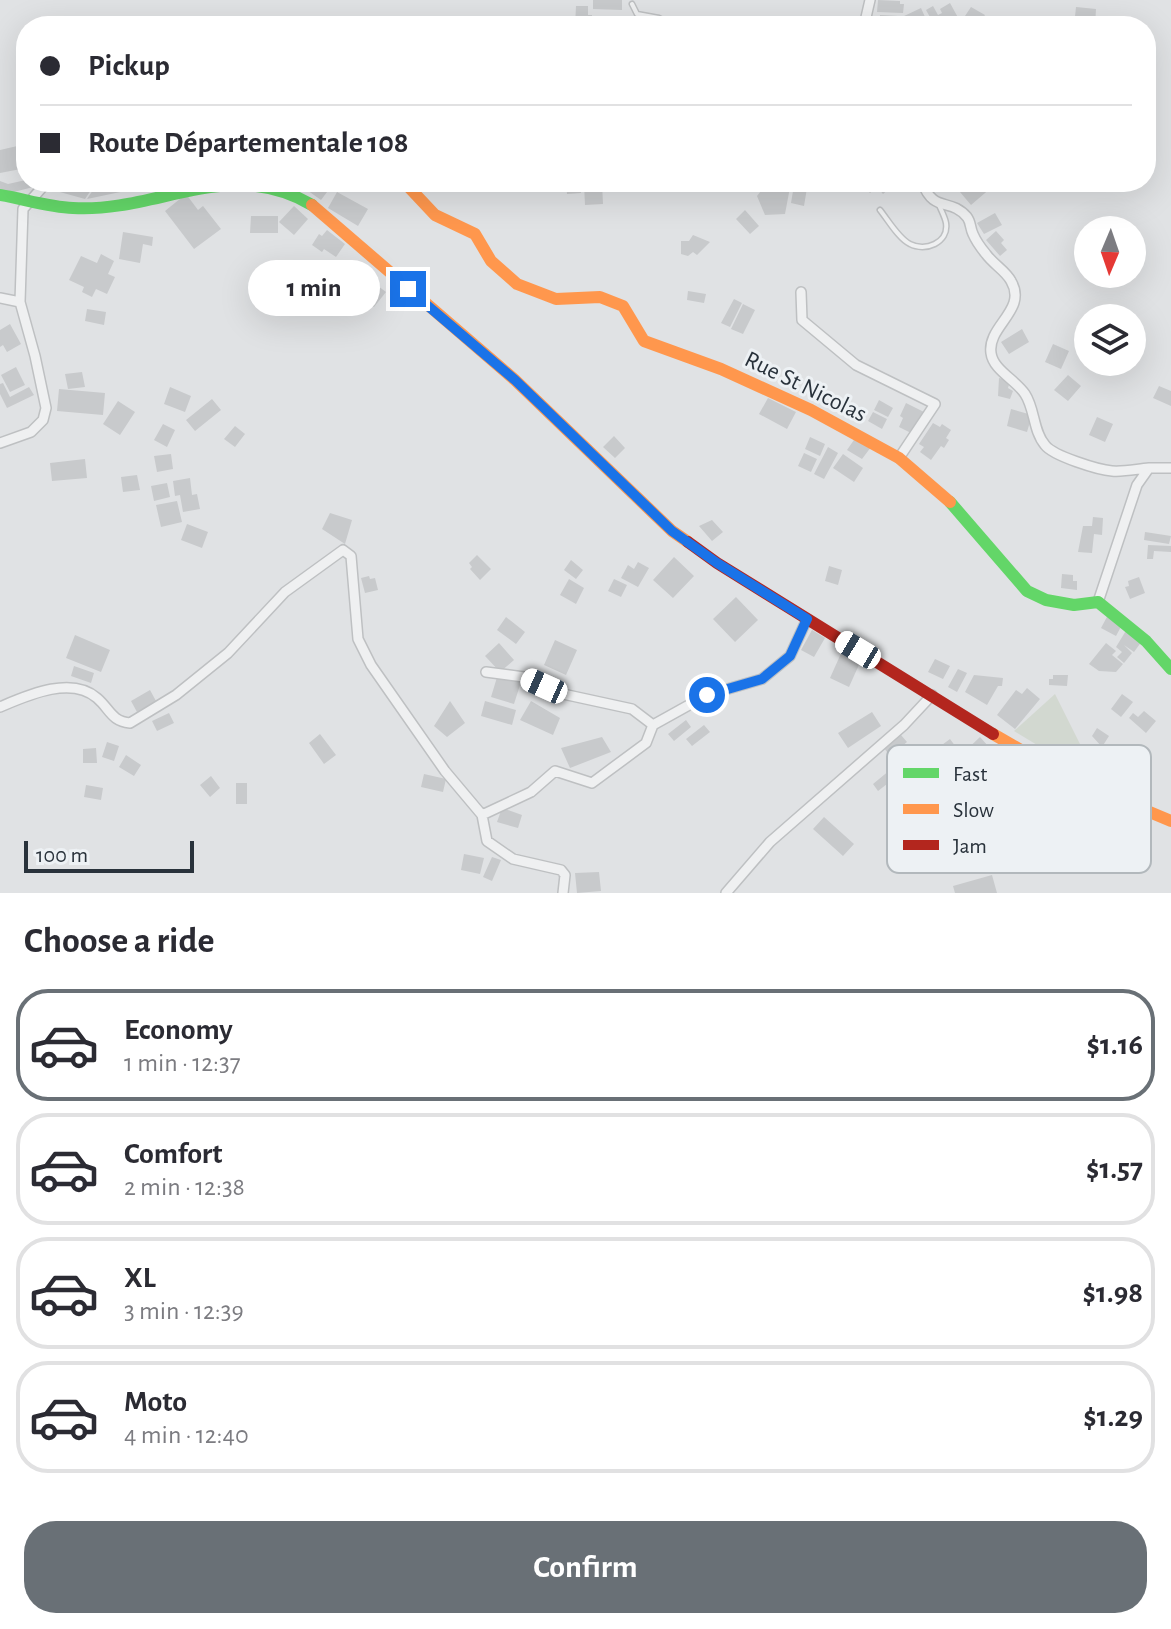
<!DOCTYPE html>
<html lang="en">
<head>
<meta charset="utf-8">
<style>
  body { margin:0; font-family:"Alegreya Sans",sans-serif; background:#f7f7f7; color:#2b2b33; height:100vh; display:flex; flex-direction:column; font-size:30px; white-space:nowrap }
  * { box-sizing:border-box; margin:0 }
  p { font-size:26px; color:#7c7c81 }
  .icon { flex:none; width:44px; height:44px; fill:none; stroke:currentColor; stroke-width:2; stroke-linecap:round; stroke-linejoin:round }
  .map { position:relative; height:893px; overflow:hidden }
  .side { display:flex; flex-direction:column; background:#fff; flex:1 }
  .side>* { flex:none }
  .hud { position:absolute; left:16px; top:16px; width:1140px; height:176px; border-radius:32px; box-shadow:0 8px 32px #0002; display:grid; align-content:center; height:176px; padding:0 24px; background:#fff }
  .needle { width:52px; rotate:182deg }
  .fabs { position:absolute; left:1074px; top:216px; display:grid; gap:16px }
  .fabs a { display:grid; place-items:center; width:72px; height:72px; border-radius:50%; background:#fff; box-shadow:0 8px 32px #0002; font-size:40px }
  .scale { position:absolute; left:24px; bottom:20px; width:170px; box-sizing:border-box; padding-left:8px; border:4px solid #29323b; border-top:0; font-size:22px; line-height:28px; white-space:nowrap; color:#29323b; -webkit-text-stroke:6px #edf1f4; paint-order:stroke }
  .end { position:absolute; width:36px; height:36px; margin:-18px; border:10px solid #1a73e8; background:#fff; box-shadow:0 0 0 4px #fff }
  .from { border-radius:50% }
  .bubble { position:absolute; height:56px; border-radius:28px; background:#fff; box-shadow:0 8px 32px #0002; font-size:26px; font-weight:700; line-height:56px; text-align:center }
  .car { position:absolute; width:24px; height:48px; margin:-24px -12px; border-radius:10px; box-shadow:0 0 6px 2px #0007; background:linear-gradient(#fff 24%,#345 0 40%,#fff 0 76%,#345 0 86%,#fff 0) }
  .hud b { display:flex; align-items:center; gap:28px; height:76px; font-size:30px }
  .hud b+b { border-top:2px solid #e1e1e2 }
  .hud i { width:20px; height:20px; background:#2b2b33 }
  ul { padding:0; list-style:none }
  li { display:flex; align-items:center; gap:24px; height:112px; margin:0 16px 12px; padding:0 8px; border:4px solid #e1e1e2; border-radius:32px }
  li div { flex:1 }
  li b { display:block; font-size:30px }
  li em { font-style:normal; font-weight:700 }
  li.active { border-color:#697076 }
  li>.icon { width:72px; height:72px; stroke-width:1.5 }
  h2 { padding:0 24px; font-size:36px; line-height:96px }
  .cta { display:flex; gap:16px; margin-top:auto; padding:16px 24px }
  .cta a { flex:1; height:92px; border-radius:32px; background:#697076; color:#fff; font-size:32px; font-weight:700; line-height:92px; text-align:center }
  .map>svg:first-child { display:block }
  .green { fill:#d2d8d0 }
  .building { fill:#c8cacc }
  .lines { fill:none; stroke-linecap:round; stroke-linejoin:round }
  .lane-casing { stroke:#bec0c2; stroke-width:7 }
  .street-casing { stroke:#bec0c2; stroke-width:12 }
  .lane { stroke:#eff0f1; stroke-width:4 }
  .street { stroke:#eff0f1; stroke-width:9 }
  .fast { stroke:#63d668; stroke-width:12 }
  .slow { stroke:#ff974d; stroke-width:12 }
  .jam { stroke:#b3261e; stroke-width:12 }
  .route { stroke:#1a73e8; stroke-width:10 }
  .labels { text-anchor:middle; stroke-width:6; stroke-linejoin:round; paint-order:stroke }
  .street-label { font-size:24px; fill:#29323b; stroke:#edf1f4 }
  .key { fill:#edf1f4; stroke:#b2b8bc; stroke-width:2 }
  .key-label { font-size:22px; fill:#29323b }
</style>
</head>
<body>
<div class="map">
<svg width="1171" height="893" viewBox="0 0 1171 893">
  <rect width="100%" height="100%" fill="#e0e2e4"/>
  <path class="green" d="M1055,694L1091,766L1087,775L1014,731Z"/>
  <path class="building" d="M593,0H622V10L593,9Z
    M878,0L900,1V4H904L903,13L877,12Z
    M950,3L961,23L956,26L941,24L935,26L926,10L933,6L938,15L942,13L940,9Z
    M576,6H588V15H592V26H575Z
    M971,7L985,15L978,26L963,19Z
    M1076,7L1096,9L1095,26H1074Z
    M921,8L925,17L906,26L902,17Z
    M880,15L898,16V26H879Z
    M26,144V168L0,173V150Z
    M26,180V182H40L41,185L10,193L0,189V181L8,184Z
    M55,182H92L93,187L85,199L49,189Z
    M128,182L130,190L87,199L93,190L112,187L111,183Z
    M308,182H321L330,188L321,200L304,188Z
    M566,182H580L581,193L567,194Z
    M768,182H791L785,214L765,215L757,196Z
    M800,182H804L807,188L804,206L791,203L793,191Z
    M866,182H885L890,188L883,194L877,187L870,193L866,189L869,186Z
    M972,182H988L992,187L971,205L960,192Z
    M602,183L603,204L585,205L584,184Z
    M337,192L368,209L358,226L328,208Z
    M186,194L198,210L203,206L221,229L194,249L165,211Z
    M294,206L308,219L294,235L279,222Z
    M745,210L759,226L750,234L736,219Z
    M995,213L1002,225L984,234L977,223Z
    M251,216H278V233H250Z
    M327,230L345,244L336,257L324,249L322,252L312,245L319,234L322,236Z
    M996,231L1004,240L1001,243L1007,250L1000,256L986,240Z
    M123,232L153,237L152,246L143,244L140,263L119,259Z
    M693,235L710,242L697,255L693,252L688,256L681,254V241H689Z
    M101,254L114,261L108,274L115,277L107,294L96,289L92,297L82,292L84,287L69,280L81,256L97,263Z
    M370,280L386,292L374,307L358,296Z
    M688,291L706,294L704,303L687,300Z
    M734,299L742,303L730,327L721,323Z
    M743,304L755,310L743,334L731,329Z
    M87,309L106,312L104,325L85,321Z
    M10,324L21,344L7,352L3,345L0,347V330Z
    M1022,329L1029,342L1009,354L1001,342Z
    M1053,344L1069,351L1061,369L1045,362Z
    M16,367L25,385L10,392L1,375Z
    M82,372L85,387L68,389L65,374Z
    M1068,375L1081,386L1068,401L1054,390Z
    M999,378L1010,381L1008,388L1013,391L1010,399L998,396Z
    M3,383L10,397L29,387L34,395L7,408L0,394V384Z
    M1159,386L1171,391V406L1153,398Z
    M170,387L191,396L185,412L164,404Z
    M59,389L105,393L103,415L57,411Z
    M768,398L796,412L787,429L759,414Z
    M212,399L221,410L195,431L186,420Z
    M879,400L893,408L888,417L874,410Z
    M118,401L135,412L120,435L103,424Z
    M906,403L924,412L911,433L899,427L903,418L900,416Z
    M1011,409L1032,415L1027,432L1007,426Z
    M873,412L887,419L882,429L868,421Z
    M1097,417L1113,424L1105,442L1089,435Z
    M933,423L940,427L942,424L951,430L946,438L949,440L944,448L941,446L931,460L920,452L924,447L919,444Z
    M163,424L175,430L167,447L154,440Z
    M235,426L245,434L235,447L224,439Z
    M614,436L625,448L615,458L603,447Z
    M810,437L825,444L820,456L805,449Z
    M856,437L871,447L862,459L847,450Z
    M828,447L838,453L824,479L814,474Z
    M804,453L817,459L811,472L798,466Z
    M171,454L173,469L157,472L154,456Z
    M843,454L863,468L854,482L833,468Z
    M85,459L87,478L52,481L50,463Z
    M137,475L140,490L123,492L121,477Z
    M190,478L192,495L197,494L200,509L183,512L180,495L175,496L173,481Z
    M167,483L170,497L154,501L151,486Z
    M177,501L182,522L161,527L156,505Z
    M330,513L352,520L345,544L322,529Z
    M1093,517L1103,518L1102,535L1094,534L1092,553L1078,552L1083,526H1092Z
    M712,520L723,532L712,541L699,526Z
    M187,524L208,532L202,548L181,540Z
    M1145,532L1171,536L1169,544L1144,540Z
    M1148,545L1171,546V552L1154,551L1153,559H1147Z
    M477,555L491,569L480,580L470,569L472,567L469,563Z
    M674,557L694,576L673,598L653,580Z
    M571,560L583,570L576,579L564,570Z
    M638,562L649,568L638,587L621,578L628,565L634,569Z
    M829,566L842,570L838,585L825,581Z
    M1062,574L1073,575V581H1077V590L1061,588Z
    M369,576L370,579L375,578L378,590L365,593L361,578Z
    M1139,577L1145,593L1130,599L1125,587L1129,586L1128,581Z
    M569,579L584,588L576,604L560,595Z
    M614,579L627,585L621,597L608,591Z
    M736,597L758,620L735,642L713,619Z
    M1108,615L1123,623L1116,636L1101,628Z
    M506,617L525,632L516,644L497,630Z
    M1127,629L1142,641L1134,652L1124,645L1132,653L1124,663L1117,657L1122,652L1116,647Z
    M812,630L825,638L814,657L801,650Z
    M75,635L110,650L101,672L66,658Z
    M555,640L577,650L566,675L544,665Z
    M499,643L514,660L500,672L485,656Z
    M1106,643L1116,651L1112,655L1123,664L1116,672L1099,671L1089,664Z
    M843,649L862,658L849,687L830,678Z
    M935,659L950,666L943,679L928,672Z
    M74,666L94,673L91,683L71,676Z
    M958,669L967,673L957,692L948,687Z
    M498,674L521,682L514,704L491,697Z
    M974,675L1003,678L1002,686H998L987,705L965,692Z
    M1053,675H1068L1067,686L1049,685V679H1053Z
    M1027,688L1040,699L1015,729L997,715L1016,690L1022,694Z
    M150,690L156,701L137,712L131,701Z
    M1122,694L1133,702L1121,717L1111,709Z
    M450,701L465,723L447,737L434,726Z
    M485,701L516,710L512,725L481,716Z
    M531,701L560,718L553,735L520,720Z
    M1144,711L1156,721L1146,733L1129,718L1133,713L1138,717Z
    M872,712L881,726L848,748L838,733Z
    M169,713L174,723L157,731L152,721Z
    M686,720L691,727L674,741L668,734Z
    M704,725L710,732L692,746L686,739Z
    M1097,728L1109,736L1102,747L1092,736Z
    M320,734L336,755L324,764L309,743Z
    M901,735L907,742L890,756L884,748Z
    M602,737L611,752L570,768L561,748Z
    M980,737L989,747L966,766L959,757Z
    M950,739L959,751L937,769L927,756Z
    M107,742L119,746L114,761L102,757Z
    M96,748L97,763H83V749Z
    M126,755L141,765L134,776L119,767Z
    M890,770L896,777L878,791L873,784Z
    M424,774L446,779L443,792L421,787Z
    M211,776L220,788L210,797L200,785Z
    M904,778L910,785L892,799L886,792Z
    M236,783H247V804H236Z
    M86,785L103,788L101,800L84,797Z
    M502,808L522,815L518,828L497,822Z
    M824,817L854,844L843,856L813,829Z
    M464,854L484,858L480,874L461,870Z
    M492,857L501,860L492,881L483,877Z
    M599,872L601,891L577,893L575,873Z
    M992,875L997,893H955L953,886Z"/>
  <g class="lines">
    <defs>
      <path id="lane" d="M632,4L637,14L659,18L674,26
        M880,210C888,220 899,239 910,244C925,252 949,243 946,223C945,217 941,210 939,205"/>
      <path id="street" d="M864,26L870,0
        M922,182C934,214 950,197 967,217C971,222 970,228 973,234C976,241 981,248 986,254C993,264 1006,271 1011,281C1028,310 987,326 991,353C993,370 1016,380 1025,394C1035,409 1033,431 1045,445C1053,456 1099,470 1112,471C1124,472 1137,469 1149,468
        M801,292L802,320L856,365L935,404L899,458
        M0,298L20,302
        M0,443L31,432L43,420L46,408L35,356L20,302L23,209L47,182
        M1098,602L1137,485L1149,468H1171
        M486,672L524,677L563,694L632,709L653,725
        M0,707C26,696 71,675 97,698C110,709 111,721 130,723L176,695L228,653L285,592L343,550L351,556L358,639L371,665L445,771L482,815
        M563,893L565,875L561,870L513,859L487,841L482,815L531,792L555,771L592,783L646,743L653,725L707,695L762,679L790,656L807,619
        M726,893L770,842L904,725L932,695"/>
    </defs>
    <use href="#lane" class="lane-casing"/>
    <use href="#street" class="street-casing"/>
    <use href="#lane" class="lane"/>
    <use href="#street" class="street"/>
    <path class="fast" d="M0,195C24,199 49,207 73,208C158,213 229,156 312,205
      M950,502L1027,591L1046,600L1074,605L1098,602L1146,641L1171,669"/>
    <path class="slow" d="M404,182L435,215L475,234L491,261L517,284L556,299L600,297L623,306L644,341L721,369L811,410L899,458L950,502
      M312,205L515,380L672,531L688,542
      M993,734L1073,780L1171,821"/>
    <path class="jam" d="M688,542L717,563L993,734"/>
  </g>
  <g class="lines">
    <path class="route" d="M408,289L515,380L672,531L717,563L807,619L790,656L762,679L707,695"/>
  </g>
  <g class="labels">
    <g class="street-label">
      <text transform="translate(806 386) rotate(26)" y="8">Rue St Nicolas</text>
    </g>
  </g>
  <rect x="887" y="745" width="264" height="128" rx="12" class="key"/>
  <rect x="903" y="768" width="36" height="10" fill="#63d668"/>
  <rect x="903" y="804" width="36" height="10" fill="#ff974d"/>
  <rect x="903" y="840" width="36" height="10" fill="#b3261e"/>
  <g class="key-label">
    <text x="953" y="781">Fast</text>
    <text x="953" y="817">Slow</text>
    <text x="953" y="853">Jam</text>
  </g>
</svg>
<div class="fabs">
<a><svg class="needle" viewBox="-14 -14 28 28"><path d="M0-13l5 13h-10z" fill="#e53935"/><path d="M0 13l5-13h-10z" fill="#7c7c81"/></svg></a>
<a><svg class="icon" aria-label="layers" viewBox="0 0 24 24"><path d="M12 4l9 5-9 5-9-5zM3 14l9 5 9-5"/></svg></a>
</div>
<div class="scale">100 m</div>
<i class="end from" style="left:707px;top:695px"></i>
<i class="end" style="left:408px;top:289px"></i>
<div class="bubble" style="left:248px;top:260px;width:132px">1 min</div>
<i class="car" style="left:858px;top:650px;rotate:301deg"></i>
<i class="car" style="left:544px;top:686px;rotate:294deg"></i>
<div class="hud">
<b><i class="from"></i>Pickup</b>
<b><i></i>Route Départementale 108</b>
</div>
</div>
<section class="side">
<h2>Choose a ride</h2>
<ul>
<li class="active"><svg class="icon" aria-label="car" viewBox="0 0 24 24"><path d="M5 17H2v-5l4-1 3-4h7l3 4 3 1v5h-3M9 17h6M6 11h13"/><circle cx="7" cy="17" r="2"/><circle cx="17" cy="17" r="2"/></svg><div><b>Economy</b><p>1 min · 12:37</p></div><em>$1.16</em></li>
<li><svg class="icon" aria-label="car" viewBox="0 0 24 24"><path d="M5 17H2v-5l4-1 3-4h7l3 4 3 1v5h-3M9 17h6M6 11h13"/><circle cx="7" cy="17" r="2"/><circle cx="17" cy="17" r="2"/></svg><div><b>Comfort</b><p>2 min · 12:38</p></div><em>$1.57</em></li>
<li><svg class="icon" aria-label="car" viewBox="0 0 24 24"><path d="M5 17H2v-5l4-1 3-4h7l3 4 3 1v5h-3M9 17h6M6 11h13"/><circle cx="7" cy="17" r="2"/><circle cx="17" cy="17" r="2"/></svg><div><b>XL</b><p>3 min · 12:39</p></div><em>$1.98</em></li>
<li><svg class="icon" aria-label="car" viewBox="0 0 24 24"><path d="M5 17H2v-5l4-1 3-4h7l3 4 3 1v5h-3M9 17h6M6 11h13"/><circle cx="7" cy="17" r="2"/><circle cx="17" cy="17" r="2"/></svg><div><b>Moto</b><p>4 min · 12:40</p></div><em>$1.29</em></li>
</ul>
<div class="cta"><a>Confirm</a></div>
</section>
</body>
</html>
